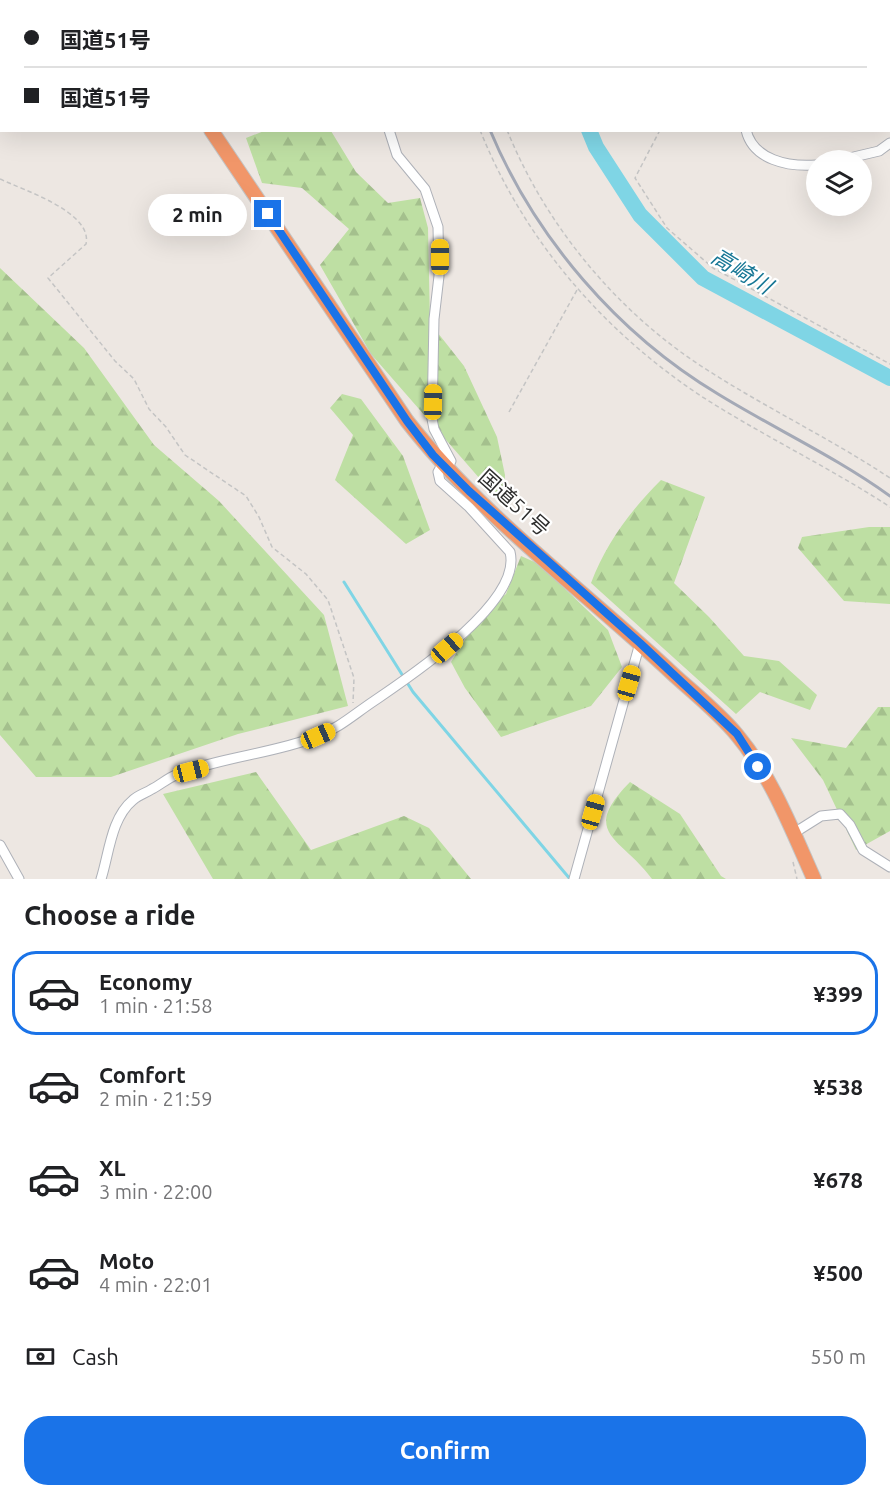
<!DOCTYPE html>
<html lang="en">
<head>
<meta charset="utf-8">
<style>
  body { margin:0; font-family:Ubuntu,"Noto Sans JP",sans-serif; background:#f6f6f6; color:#202124; height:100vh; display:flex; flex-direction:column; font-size:22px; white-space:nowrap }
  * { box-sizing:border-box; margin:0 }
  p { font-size:20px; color:#757577 }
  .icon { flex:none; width:33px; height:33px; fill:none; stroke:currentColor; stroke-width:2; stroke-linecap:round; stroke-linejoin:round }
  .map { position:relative; height:879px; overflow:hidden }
  .details { display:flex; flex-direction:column; background:#fff; flex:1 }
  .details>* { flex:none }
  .top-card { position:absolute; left:0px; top:0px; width:891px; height:132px; box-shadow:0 6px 24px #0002; display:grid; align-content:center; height:132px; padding:0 24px; background:#fff }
  .buttons { position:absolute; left:806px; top:150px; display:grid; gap:12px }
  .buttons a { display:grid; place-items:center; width:66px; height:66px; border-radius:50%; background:#fff; box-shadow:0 6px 24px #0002; font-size:30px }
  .end { position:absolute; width:27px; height:27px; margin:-14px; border:8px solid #1a73e8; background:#fff; box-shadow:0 0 0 3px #fff }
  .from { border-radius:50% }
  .bubble { position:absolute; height:42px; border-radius:21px; background:#fff; box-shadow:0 6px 24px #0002; font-size:20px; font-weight:600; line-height:42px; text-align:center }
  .car { position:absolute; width:18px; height:36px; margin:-18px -9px; border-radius:8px; box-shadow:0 0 4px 2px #0007; background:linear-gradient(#f5c518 24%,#345 0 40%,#f5c518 0 76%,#345 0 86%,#f5c518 0) }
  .top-card b { display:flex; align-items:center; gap:21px; height:57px; font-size:22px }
  .top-card b+b { border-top:2px solid #e0e0e0 }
  .top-card i { width:15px; height:15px; background:#202124 }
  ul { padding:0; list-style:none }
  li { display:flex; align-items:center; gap:18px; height:84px; margin:0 12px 9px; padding:0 12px; border:3px solid transparent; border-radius:24px }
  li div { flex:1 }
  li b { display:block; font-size:22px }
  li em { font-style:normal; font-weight:600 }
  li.on { border-color:#1a73e8 }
  li>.icon { width:54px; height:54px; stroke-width:1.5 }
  h2 { padding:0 24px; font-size:27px; line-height:72px }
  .pay { display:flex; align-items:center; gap:15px; height:66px; padding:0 24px; font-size:22px }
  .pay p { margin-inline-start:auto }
  .button { display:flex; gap:12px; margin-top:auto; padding:12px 24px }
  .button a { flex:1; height:69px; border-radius:24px; background:#1a73e8; color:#fff; font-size:24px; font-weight:600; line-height:69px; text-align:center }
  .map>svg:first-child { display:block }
  .forest { fill:url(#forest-firs) }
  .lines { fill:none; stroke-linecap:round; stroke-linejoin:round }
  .stream { stroke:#7fd5e5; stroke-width:3 }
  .river { stroke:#7fd5e5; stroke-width:16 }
  .minor-casing { stroke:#aeb1b8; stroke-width:11 }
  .highway-casing { stroke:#c4c4c4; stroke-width:16 }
  .path { stroke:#c4c4c4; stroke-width:1.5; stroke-dasharray:4.5 3; stroke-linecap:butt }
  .minor { stroke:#fff; stroke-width:9 }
  .highway { stroke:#f19669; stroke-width:14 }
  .rail { stroke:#a4a9b6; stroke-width:3 }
  .route { stroke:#1a73e8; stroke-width:8 }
  .labels { text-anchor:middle; stroke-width:4.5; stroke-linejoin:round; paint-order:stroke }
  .street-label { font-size:21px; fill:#2d2d2d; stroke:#fff }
  .water-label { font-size:22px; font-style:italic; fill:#197896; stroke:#fff }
</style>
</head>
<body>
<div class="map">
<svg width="890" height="879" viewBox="0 0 890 879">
  <defs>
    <pattern id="forest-firs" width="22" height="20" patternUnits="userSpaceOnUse" patternTransform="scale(1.5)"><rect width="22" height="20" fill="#bedfa3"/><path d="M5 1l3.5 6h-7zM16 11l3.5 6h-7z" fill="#a4c08d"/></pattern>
  </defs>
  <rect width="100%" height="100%" fill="#ede7e2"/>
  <path class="forest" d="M264,131H331L356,172L388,203L420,198L428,228L430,323L464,366L497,437L505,475L504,495H494L371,354L320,265L349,229L302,188L262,183L246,138Z
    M0,268L84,348L154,445L219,501L324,615L348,706L238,734L111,777H36L0,735Z
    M342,394L361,399L403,456L430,530L406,544L335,480L353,435L330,408Z
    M661,480L705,497L674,583L709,617L744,656L779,661L817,695L810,710L760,692L736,714L591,583C606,543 631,510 661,480Z
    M869,527H890V604L844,601L798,548L802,537Z
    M521,556L539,564L608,630L622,667L591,706L501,737L465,688L451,662L482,612L506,594Z
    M878,707H890V831L856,850L823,780L791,738L846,748Z
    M256,772L311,850L404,816L429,828L471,879H213L163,794Z
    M630,782L680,814L721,876L726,879H652C621,837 579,834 630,782Z"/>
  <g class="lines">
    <path class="stream" d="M344,582L413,692L570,879"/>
    <path class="river" d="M544,0V2
      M589,130L596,147L640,215L703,278L890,378"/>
    <defs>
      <path id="minor" d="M429,0V2
        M475,0L477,2
        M761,0V2
        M300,2L305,0
        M389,130L397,155L425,189L438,227L439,276L434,319L432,419L434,429L451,461L447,469
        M746,130C753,160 788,167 816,165
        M841,160L879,151L890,143
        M794,833L821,816L840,814L850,825L863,850L890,867
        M0,845L19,879
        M101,879C109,854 111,818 133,800C138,795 146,793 152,789C160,785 168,778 176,775C221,757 271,754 316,737C341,727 353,715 374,701C409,677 523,602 510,552L469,507L440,481L438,472L442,465
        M574,879L640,643"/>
      <path id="highway" d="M81,0L84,2
        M211,130L407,421C481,516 586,592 674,675C695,694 719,713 737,735C772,777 792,830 814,879"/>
    </defs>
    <use href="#minor" class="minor-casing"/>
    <use href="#highway" class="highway-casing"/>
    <path class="path" d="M537,0V2
      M480,130C524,240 603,331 701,396C763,436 829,467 890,507
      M507,130C545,224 614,308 698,364C760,405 828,437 890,478
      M660,130L635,178L667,228L713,268L890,364
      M0,179C23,190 93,212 86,244L48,278L115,361L134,379L149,409L166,427L185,455L246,496L259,517L272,547L306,574L328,600L354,678L353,703
      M509,412L577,290
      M793,862L797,879"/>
    <use href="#minor" class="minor"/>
    <use href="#highway" class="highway"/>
    <path class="rail" d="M440,0V2
      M490,130C535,238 618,334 718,394C775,429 836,457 890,496"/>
  </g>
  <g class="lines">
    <path class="route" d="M268,214L407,421L433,455L469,491L640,643L737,734L758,767"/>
  </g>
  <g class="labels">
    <g class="street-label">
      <text transform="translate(514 503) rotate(42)" y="7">国道51号</text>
    </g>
    <g class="water-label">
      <text transform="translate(742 271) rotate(31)" y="8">高崎川</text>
    </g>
  </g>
</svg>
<div class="buttons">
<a><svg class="icon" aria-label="layers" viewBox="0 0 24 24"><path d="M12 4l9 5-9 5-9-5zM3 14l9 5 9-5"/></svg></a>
</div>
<i class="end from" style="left:758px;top:767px"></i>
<i class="end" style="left:268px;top:214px"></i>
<div class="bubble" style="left:148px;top:194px;width:99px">2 min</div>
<i class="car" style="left:440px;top:257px;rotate:0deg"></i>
<i class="car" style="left:433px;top:402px;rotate:1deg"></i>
<i class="car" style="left:447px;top:648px;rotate:49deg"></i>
<i class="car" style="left:629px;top:683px;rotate:16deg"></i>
<i class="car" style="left:318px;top:736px;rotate:66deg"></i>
<i class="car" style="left:191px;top:771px;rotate:76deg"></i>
<i class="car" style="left:593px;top:812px;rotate:16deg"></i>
<div class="top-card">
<b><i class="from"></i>国道51号</b>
<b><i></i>国道51号</b>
</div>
</div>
<section class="details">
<h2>Choose a ride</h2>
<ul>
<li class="on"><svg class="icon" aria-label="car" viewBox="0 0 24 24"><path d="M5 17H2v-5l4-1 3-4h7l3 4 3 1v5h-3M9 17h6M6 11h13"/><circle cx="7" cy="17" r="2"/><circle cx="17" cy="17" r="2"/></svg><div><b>Economy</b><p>1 min · 21:58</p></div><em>¥399</em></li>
<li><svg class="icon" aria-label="car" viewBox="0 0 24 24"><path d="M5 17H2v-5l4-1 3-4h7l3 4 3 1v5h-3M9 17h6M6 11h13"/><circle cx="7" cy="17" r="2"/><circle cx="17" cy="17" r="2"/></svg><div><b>Comfort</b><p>2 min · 21:59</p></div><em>¥538</em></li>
<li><svg class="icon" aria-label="car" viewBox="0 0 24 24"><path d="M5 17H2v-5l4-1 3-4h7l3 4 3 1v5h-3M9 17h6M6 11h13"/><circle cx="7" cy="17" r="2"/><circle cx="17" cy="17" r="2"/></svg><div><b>XL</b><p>3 min · 22:00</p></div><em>¥678</em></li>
<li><svg class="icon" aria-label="car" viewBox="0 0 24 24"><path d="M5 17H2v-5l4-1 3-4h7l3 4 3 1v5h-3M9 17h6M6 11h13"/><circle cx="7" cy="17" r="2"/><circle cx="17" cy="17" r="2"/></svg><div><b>Moto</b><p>4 min · 22:01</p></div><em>¥500</em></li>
</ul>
<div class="pay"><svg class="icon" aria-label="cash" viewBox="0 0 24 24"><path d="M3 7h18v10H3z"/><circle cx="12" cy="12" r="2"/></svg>Cash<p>550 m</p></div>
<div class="button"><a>Confirm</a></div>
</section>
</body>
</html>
